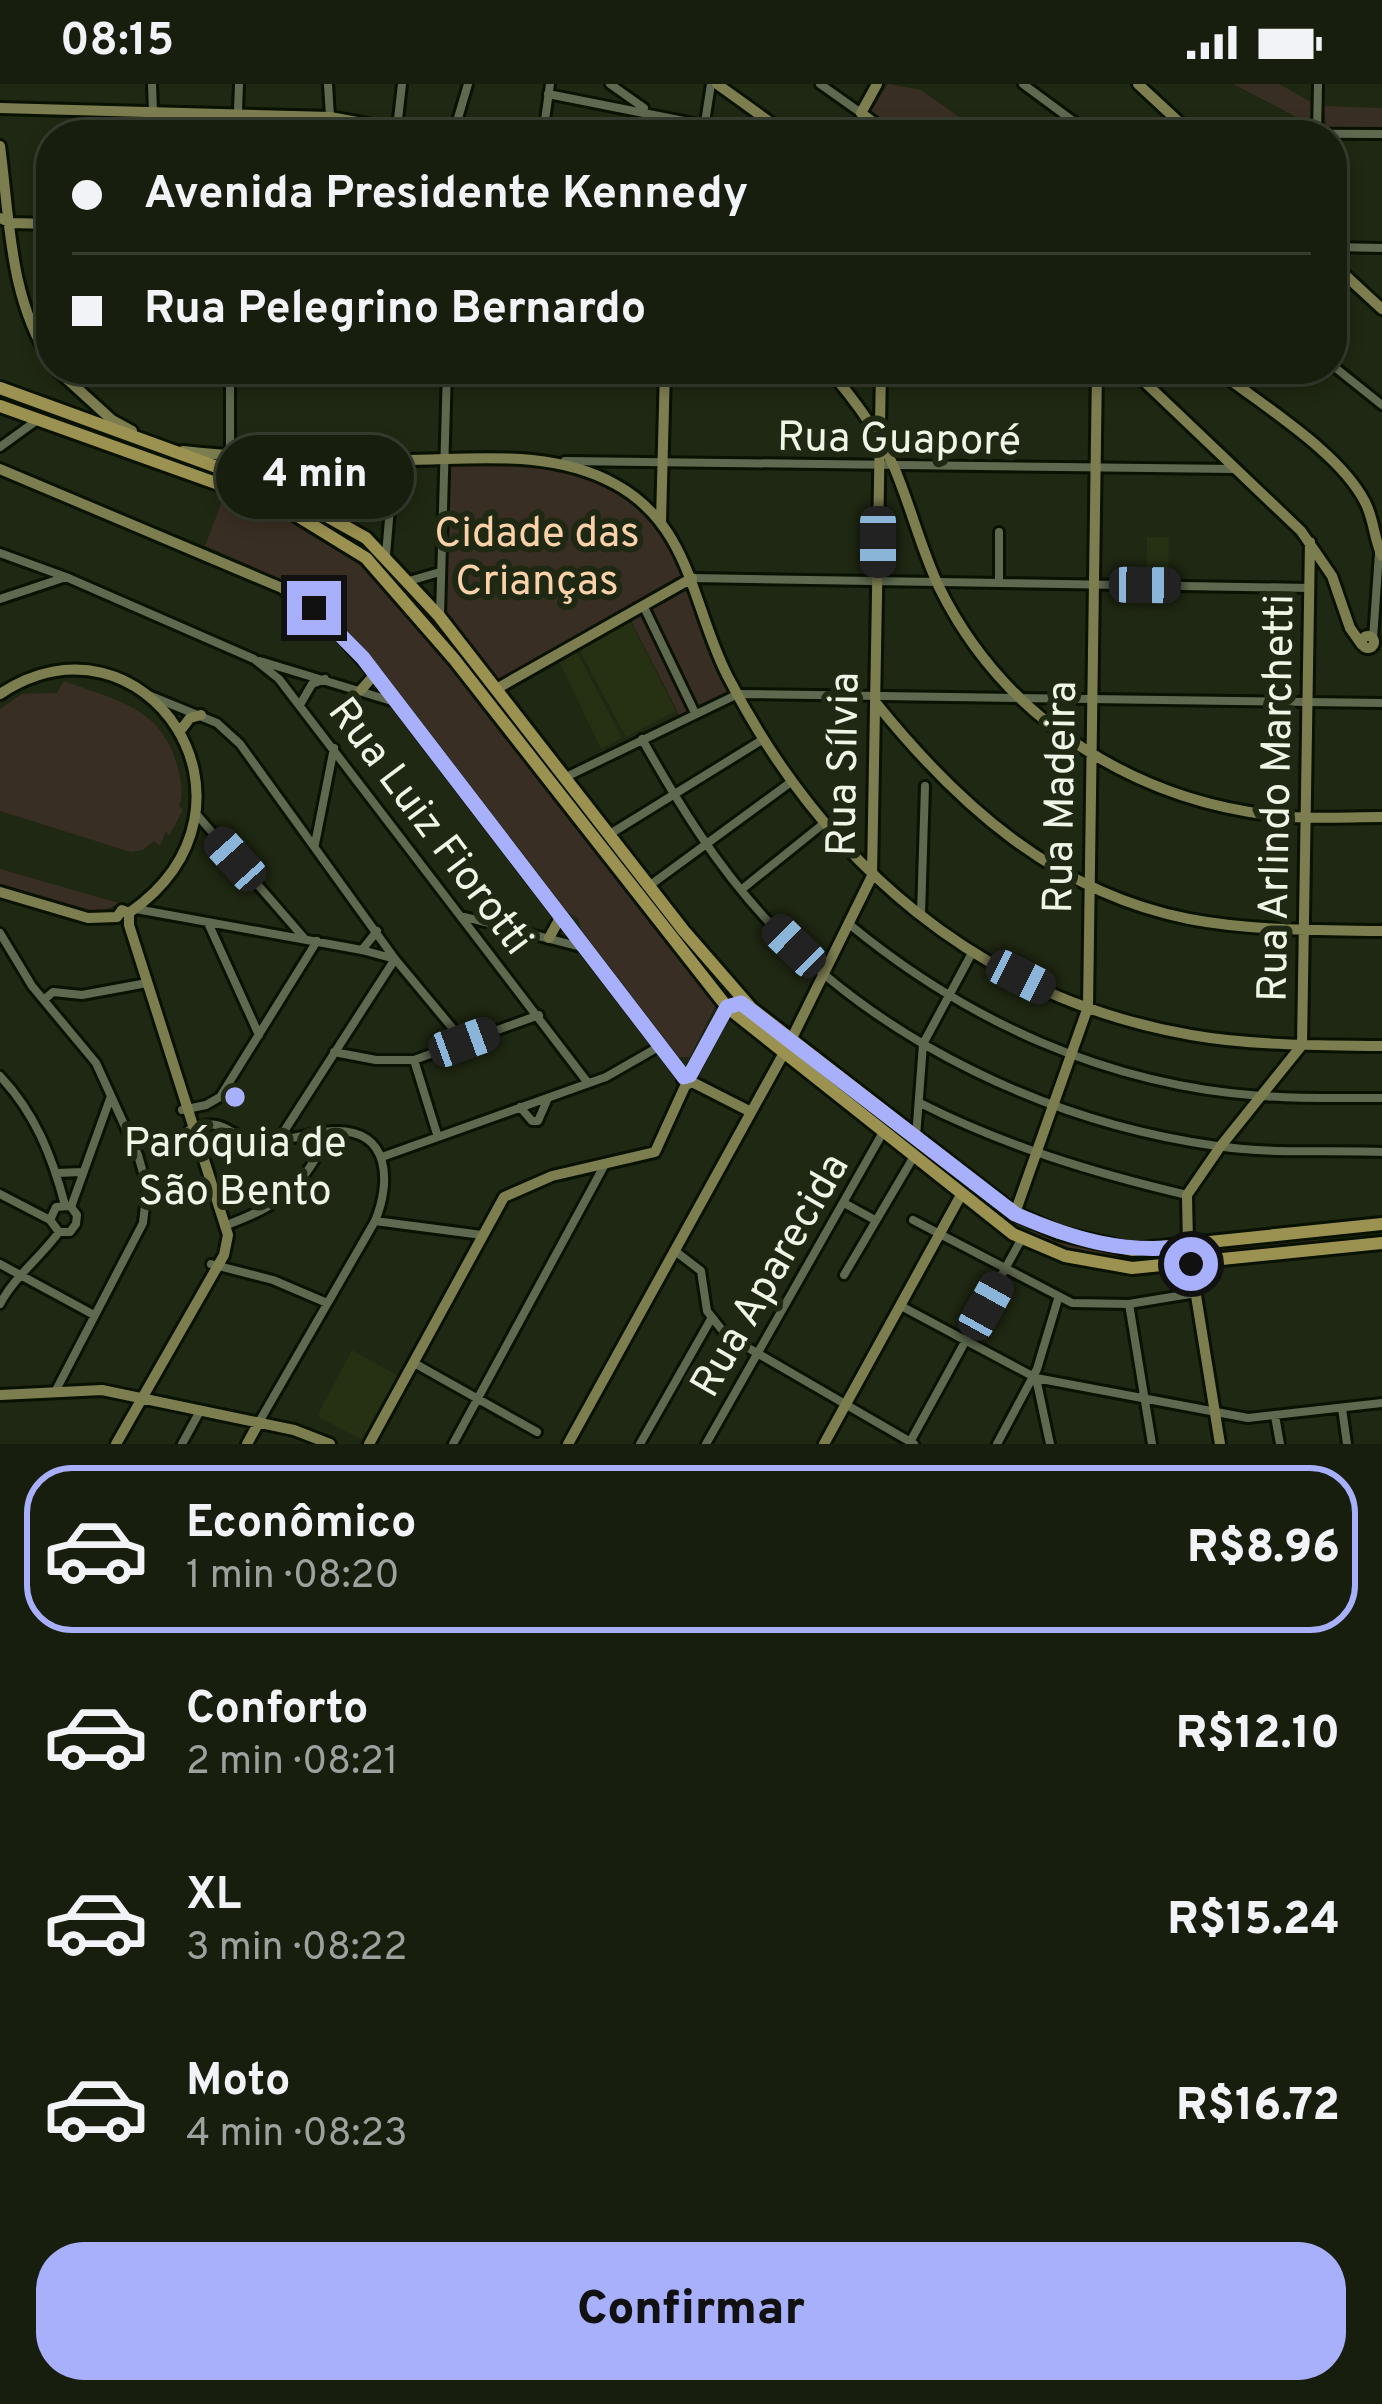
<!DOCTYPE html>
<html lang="pt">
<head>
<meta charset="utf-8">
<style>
  body { margin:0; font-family:Overpass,sans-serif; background:#242b1c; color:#f1f3f6; height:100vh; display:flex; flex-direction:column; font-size:45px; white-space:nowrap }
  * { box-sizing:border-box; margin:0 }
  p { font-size:39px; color:#9ea29e }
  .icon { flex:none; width:66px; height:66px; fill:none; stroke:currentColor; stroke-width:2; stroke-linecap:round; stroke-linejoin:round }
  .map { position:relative; height:1360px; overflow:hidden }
  .sheet { display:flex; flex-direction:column; background:#171e0e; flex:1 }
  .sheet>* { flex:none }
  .top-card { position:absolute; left:36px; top:36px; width:1311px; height:264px; border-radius:48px; box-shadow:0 6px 18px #0003,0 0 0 3px #363c2e; display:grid; align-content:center; height:264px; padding:0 36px; background:#171e0e }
  .end { position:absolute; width:54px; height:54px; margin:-27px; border:15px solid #a8b0fc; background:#111; box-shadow:0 0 0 6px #111 }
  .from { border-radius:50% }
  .bubble { position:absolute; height:84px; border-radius:42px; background:#171e0e; box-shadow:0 6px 18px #0003,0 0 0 3px #363c2e; font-size:39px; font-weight:800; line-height:84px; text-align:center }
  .car { position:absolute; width:36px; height:72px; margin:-36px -18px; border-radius:15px; box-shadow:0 0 9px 3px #0007; background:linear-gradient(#222 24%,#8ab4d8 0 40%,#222 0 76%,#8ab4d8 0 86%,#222 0) }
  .top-card b { display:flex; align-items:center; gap:42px; height:114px; font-size:45px }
  .top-card b+b { border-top:3px solid #363c2e }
  .top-card i { width:30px; height:30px; background:#f1f3f6 }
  ul { padding:21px 0 0; list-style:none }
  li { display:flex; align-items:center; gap:36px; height:168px; margin:0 24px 18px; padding:0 12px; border:6px solid transparent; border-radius:48px }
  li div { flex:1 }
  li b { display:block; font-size:45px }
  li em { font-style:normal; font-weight:800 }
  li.current { border-color:#a8b0fc }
  li>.icon { width:108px; height:108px; stroke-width:1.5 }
  .button { display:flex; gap:24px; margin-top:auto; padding:24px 36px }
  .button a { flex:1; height:138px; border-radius:48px; background:#a8b0fc; color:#111; font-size:48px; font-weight:800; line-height:138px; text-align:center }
  .status { display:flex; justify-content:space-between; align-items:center; height:84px; padding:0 60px; background:#171e0e; direction:ltr }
  .status svg { height:33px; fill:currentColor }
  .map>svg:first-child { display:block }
  .built { fill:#263114 }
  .green { fill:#392e23 }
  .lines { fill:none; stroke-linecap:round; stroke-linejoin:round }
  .street-casing { stroke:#091100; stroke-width:14 }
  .secondary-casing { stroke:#091100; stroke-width:16 }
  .primary-casing { stroke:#091100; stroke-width:18 }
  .street { stroke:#5e694f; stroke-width:8 }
  .secondary { stroke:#7d7e50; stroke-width:10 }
  .primary { stroke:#9b9251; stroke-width:12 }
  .route { stroke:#a8b0fc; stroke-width:15 }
  .poi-dot { fill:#a8b0fc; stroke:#1f2812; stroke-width:4.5 }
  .labels { text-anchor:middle; stroke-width:12; stroke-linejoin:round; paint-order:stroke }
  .street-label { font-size:42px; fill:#eff6e7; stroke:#1f2812 }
  .park-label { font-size:42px; fill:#fbd1a9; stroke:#1f2812 }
  .poi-label { font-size:42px; fill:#eff6e7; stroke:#1f2812 }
</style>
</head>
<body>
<div class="status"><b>08:15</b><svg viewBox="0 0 49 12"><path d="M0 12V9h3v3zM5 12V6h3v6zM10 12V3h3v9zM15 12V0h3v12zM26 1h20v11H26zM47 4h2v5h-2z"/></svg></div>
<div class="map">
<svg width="1382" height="1360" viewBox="0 0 1382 1360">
  <rect width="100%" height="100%" fill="#1f2812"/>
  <path class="built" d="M1147,453H1169L1168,497H1146Z
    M629,535L676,627L626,653L578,563Z
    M575,565L622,654L601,665L558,575Z
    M352,1266L398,1292L362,1356L317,1332Z"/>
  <path class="green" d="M888,0L921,6L984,51H905L871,27Z
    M1233,0H1279L1311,18L1310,40Z
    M1324,22L1382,24V45L1326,44Z
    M0,306L292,413L382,471L402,493L394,499L314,436L0,318Z
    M547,380L615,402L663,442L690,491L498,597L442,526L450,381Z
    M225,410C280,430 345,459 383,501L562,721V727L715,922L690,973H677L665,960L582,850L578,834L565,827L357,556C313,510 263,486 205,462Z
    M403,495L719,896L725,909L721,908L397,500Z
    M692,495L733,608L680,632L628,531Z
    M64,597C117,617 163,623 178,685C181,699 184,708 179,722L183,726L169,752L166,747L160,762L154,757L143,766L131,768L0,727V625L22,610L57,609Z
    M0,785L119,819L94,832L0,804Z
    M794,964L966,1100L960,1104L791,966Z
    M1031,1145L1091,1166L1126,1171H1179L1134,1175L1131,1179L1090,1173L1030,1151Z
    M1319,1152V1159L1199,1173L1198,1166Z"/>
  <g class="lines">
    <defs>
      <path id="street" d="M152,0L153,27
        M328,0L330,33
        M610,0L644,24
        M820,0L861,29
        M1023,0L1092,51
        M548,10L704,41
        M397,44L402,0
        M1193,49L1382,50
        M1317,50L1318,0
        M237,51L239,0
        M453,51L468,0
        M543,51L550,0
        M703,51L711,0
        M1332,163L1382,164
        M1332,281L1382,321
        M0,363L36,337
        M230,372V285
        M565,377L1234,385
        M999,448V497
        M0,469L66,493L254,575L279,595L588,999
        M386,471L394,376
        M692,494L1310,504
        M409,497L440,488
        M0,515L66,493
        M643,521L695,629
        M440,531L447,285
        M1373,555L1379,469
        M260,577L395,618
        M146,610L217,639L240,660L395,875L464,958
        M301,619L312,600L325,595
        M642,655C678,719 716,781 766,835C881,959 1051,1039 1217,1062C1271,1070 1328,1066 1382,1068
        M566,693L738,610L1382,619
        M198,732L304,854
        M610,750L762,656
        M315,760L334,664
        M649,802L791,698
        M741,806L823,740
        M136,825L362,866L395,875L279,1055
        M921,830L925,702
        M465,833L581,863
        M849,840C968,938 1107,1001 1261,1012C1301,1015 1342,1014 1382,1014
        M209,841L259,951
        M0,849L32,902L96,979L138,1071L147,1103L143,1139L55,1308
        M362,866L377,847
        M45,915L53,908L82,911L147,899
        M334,968L376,976H414L539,931
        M414,976L437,1050
        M0,992C35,1029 52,1072 65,1121
        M920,1019C1005,1062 1094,1089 1187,1111
        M520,1023L532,1037H538L548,1014
        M182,1026L206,1021L220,1013L317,857
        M189,1046C227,1030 226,1054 259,1057C284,1059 309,1048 334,1047C391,1045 391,1099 375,1137L259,1338
        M916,1053L923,960L973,867
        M382,1073L606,993L660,962
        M57,1089L82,1088
        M0,1110L50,1136L59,1148H70L76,1140L77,1131L71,1123
        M844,1119L875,1136
        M71,1123L111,1012
        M50,1136L56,1123L69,1122
        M913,1136L1072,1219L1129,1220L1196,1209
        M375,1137L482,1151
        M224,1142C281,1121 304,1104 329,1048
        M675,1167L701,1187L707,1227L726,1251L914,1360
        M0,1180L94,1231
        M211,1180L273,1196L327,1219
        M844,1191L913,1074
        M0,1220C15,1192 40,1174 59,1148
        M1129,1220L1152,1360
        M901,1222L1036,1294L1248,1334L1382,1319
        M414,1279L537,1348
        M1036,1294L1050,1360
        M1342,1324L1347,1360
        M1275,1332L1280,1360
        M910,1358L1022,1154
        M182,1360L200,1327
        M453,1360L604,1082
        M640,1360L711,1235
        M706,1360L882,1050
        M997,1360L1037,1285L1058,1215"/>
      <path id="secondary" d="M717,0L788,51
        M877,0L861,29L890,51
        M1138,0L1193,51
        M0,24L330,33L428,51
        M0,62C10,137 9,213 51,278
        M0,134L11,139L51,140
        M1332,179L1382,225
        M56,285L112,336L132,347
        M828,285C854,315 878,347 894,383C911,423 921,465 939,503C1006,639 1141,721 1290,733C1321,735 1352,733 1382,733
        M1131,285L1301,447L1332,492L1350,544L1362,561
        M1216,285C1261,321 1339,367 1365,418C1374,435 1374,455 1382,472
        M183,367C255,375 329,376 401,376C473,376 550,364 615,400C691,441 692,522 727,591C823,778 979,914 1191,951C1254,962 1319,961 1382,962
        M0,385L282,504L329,538L375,590L684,993
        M661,437L665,285
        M1362 558a6 6 0 1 1 12 0a6 6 0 1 1-12 0Z
        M498,604L692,494
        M361,606L375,590
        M0,610C143,515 284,721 129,829
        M876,619C958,721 1056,809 1189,835C1252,847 1318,846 1382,847
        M180,647L190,634L201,631
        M0,808L88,834L117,833L122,826L129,829V841L228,1151L224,1171L116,1360
        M549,854L560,834
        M683,996L688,1000L692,998L690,991L727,923
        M692,998L751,1028
        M1015,1129L1088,923L1097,285
        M0,1311L102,1306L294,1346L330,1360
        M247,1360L259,1338
        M369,1360L504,1113L552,1092L655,1068L686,1000
        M568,1360L791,956L872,792L881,285
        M824,1360L961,1111
        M1220,1360L1188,1162L1187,1111L1220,1063L1302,961L1310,458"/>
      <path id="primary" d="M0,304L280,406L366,454L439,532L684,847L751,924L1015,1129L1059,1149L1132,1166L1382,1140
        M0,322L283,423L366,474L454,575L727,923L1013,1150L1065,1172L1132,1184L1382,1159"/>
    </defs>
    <use href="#street" class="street-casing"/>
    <use href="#secondary" class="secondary-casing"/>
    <use href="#primary" class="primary-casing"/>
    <use href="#street" class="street"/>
    <use href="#secondary" class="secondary"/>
    <use href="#primary" class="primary"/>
  </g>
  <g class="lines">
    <path class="route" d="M314,524L363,574L684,993L690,991L727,923L741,919L1015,1130C1072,1155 1125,1171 1188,1162L1191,1180"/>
  </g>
  <circle class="poi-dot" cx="235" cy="1013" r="12"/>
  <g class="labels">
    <g class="street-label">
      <text transform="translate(899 353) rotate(1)" y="15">Rua Guaporé</text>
      <text transform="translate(841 680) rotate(-89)" y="15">Rua Sílvia</text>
      <text transform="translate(1058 713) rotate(-89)" y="15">Rua Madeira</text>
      <text transform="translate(1274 714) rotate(-89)" y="15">Rua Arlindo Marchetti</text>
      <text transform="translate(432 741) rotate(53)" y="15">Rua Luiz Fiorotti</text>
      <text transform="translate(768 1190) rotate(-60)" y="15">Rua Aparecida</text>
    </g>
    <g class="park-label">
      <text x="537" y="462">Cidade das<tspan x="537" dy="48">Crianças</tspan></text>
    </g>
    <g class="poi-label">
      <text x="235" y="1072">Paróquia de<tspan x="235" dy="48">São Bento</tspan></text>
    </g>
  </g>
</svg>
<i class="end from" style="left:1191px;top:1180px"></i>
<i class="end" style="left:314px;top:524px"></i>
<div class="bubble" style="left:216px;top:351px;width:198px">4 min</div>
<i class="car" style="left:878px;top:458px;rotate:180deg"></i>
<i class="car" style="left:1145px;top:501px;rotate:91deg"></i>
<i class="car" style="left:235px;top:775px;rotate:318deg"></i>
<i class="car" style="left:794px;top:862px;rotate:314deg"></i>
<i class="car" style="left:1021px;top:893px;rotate:117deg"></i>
<i class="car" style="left:464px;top:958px;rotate:70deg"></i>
<i class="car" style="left:986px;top:1222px;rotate:29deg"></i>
<div class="top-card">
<b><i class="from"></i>Avenida Presidente Kennedy</b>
<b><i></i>Rua Pelegrino Bernardo</b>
</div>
</div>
<section class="sheet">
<ul>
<li class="current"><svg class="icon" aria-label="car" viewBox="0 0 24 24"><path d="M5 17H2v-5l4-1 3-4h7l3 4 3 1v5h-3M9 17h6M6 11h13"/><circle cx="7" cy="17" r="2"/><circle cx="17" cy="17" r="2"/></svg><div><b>Econômico</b><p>1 min · 08:20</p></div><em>R$8.96</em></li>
<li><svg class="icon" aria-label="car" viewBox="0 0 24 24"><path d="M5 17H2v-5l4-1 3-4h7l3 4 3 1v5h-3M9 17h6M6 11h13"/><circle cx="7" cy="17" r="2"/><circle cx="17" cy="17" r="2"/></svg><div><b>Conforto</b><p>2 min · 08:21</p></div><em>R$12.10</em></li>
<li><svg class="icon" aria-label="car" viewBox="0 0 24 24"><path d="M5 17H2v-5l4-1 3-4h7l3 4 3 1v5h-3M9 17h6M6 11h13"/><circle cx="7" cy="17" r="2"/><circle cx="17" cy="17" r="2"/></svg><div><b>XL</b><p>3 min · 08:22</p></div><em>R$15.24</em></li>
<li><svg class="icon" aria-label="car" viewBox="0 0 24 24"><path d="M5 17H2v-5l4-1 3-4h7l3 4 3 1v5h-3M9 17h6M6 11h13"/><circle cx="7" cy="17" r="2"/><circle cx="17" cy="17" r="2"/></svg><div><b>Moto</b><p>4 min · 08:23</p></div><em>R$16.72</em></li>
</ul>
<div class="button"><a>Confirmar</a></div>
</section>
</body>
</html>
